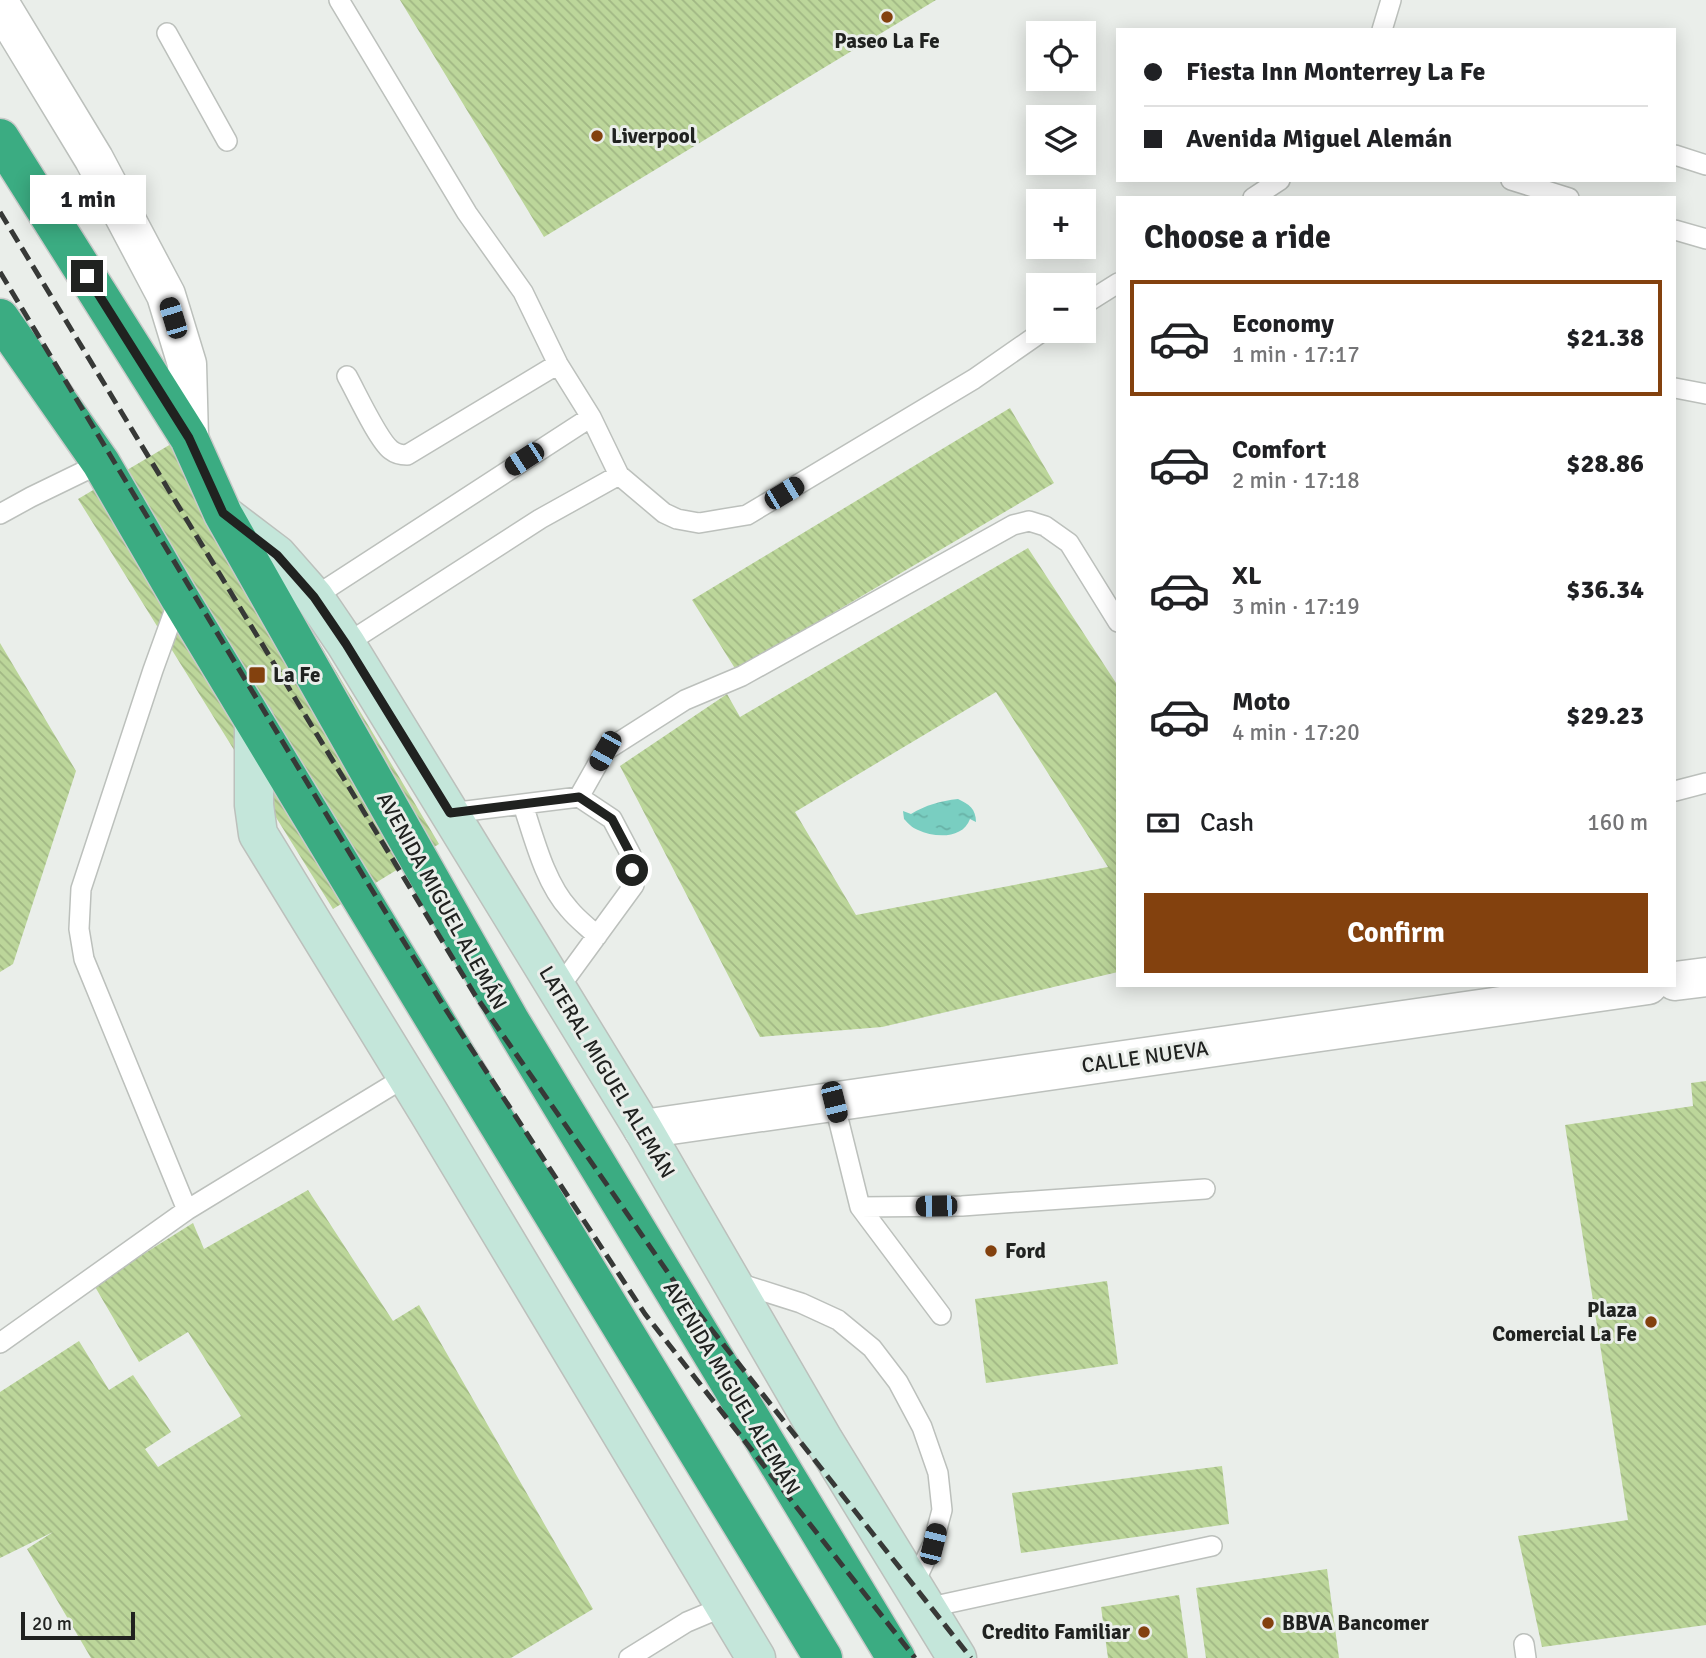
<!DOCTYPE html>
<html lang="en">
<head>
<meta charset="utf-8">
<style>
  body { margin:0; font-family:Signika,sans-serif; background:#f6f6f6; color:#202124; height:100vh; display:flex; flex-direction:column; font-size:26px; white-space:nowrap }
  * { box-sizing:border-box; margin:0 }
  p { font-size:23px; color:#757577 }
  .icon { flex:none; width:38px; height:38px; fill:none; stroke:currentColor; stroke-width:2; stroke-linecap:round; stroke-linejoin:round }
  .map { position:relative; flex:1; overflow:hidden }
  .drawer { position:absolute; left:1116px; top:196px; width:560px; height:791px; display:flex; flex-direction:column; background:#fff; border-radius:0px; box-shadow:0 4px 18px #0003 }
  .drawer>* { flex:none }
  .top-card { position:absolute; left:1116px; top:28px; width:560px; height:154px; border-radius:0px; box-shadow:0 4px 18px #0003; display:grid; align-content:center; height:154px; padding:0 28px; background:#fff }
  .fabs { position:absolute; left:1026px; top:21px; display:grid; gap:14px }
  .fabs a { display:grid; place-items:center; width:70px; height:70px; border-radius:0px; background:#fff; box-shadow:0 4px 18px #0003; font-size:35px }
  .scale { position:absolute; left:21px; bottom:18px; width:114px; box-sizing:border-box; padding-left:7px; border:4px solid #202220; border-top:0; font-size:19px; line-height:24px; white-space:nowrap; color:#202220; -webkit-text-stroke:5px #eaeeea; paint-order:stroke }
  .end { position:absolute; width:32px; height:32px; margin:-16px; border:9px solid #202220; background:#fff; box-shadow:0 0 0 4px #fff }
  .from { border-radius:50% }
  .bubble { position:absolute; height:49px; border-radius:0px; background:#fff; box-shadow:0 4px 18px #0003; font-size:23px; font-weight:700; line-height:49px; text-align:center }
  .car { position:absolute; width:21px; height:42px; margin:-21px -10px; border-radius:9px; box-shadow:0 0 5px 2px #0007; background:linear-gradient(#222 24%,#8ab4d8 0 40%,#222 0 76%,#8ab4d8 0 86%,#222 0) }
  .top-card b { display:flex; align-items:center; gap:24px; height:66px; font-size:26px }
  .top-card b+b { border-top:2px solid #e0e0e0 }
  .top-card i { width:18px; height:18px; background:#202124 }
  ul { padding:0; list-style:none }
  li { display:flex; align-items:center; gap:21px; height:116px; margin:0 14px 10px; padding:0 14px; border:4px solid transparent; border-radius:0px }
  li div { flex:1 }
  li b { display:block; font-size:26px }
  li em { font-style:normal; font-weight:700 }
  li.active { border-color:#83410e }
  li>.icon { width:63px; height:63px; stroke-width:1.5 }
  h2 { padding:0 28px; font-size:32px; line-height:84px }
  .pay { display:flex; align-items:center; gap:18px; height:77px; padding:0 28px; font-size:26px }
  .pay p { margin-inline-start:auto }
  .primary-button { display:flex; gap:14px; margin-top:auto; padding:14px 28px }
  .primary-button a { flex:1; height:80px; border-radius:0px; background:#83410e; color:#fff; font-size:28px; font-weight:700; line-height:80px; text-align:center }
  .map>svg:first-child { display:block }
  .water { fill:url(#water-ripples) }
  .building { fill:url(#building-back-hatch); fill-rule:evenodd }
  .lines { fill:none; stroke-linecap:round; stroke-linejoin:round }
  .lane-casing { stroke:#bcc0bc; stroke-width:22 }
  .street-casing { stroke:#bcc0bc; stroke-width:41 }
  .secondary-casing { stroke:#bcc0bc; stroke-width:41 }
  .highway-casing { stroke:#c9cac9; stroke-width:41 }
  .lane { stroke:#fff; stroke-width:19 }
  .street { stroke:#fff; stroke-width:38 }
  .secondary { stroke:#c4e6da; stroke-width:38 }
  .highway { stroke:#3bac82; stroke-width:38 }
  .rail { stroke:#373937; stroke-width:5; stroke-dasharray:14 7; stroke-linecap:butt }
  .route { stroke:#202220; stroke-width:9 }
  .poi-dot { fill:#83410e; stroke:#eaeeea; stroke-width:2.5 }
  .labels { text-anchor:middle; stroke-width:6; stroke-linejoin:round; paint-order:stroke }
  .poi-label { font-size:21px; font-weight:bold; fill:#202220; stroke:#eaeeea; text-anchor:start }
  .street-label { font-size:21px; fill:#202220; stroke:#eaeeea }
</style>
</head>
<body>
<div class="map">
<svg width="1706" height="1658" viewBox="0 0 1706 1658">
  <defs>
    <pattern id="water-ripples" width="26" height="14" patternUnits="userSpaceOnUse" patternTransform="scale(1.75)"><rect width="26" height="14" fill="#79cec1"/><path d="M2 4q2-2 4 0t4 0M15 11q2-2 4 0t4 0" fill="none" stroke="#68b1a6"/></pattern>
    <pattern id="building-back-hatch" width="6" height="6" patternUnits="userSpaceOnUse" patternTransform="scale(1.75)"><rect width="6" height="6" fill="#bcd69a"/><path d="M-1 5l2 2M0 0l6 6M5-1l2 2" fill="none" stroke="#a1b784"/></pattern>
  </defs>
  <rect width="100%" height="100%" fill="#eaeeea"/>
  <path class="water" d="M958,799C969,804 976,809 976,822L970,819C963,839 935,838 918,830C912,828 908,823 904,819L903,811L911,814C926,805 940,801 958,799Z"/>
  <path class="building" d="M400,0H936L544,237Z
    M1010,408L1054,483L736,670L692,600Z
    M193,431L439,844L333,909L78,499Z
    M1028,548L1118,686V972L882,1027L760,1037L620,766L727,694L740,717ZM996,692L1108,867L856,915L795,812Z
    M0,643L76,771L13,964L0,972Z
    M1706,1081V1625L1542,1647L1518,1536L1628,1520L1565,1125L1693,1106L1691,1083Z
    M308,1190L393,1321L419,1305L593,1609L511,1658H91L27,1549L53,1532L0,1558V1392L79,1341L109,1390L133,1375L171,1432L145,1449L158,1467L241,1416L188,1332L139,1362L94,1285L193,1223L204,1249Z
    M1107,1281L1118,1364L986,1383L975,1299Z
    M1222,1466L1229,1524L1021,1553L1012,1493Z
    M1327,1569L1339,1658H1206L1196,1588Z
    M1179,1595L1188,1658H1108L1101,1607Z"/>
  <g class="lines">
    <defs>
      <path id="lane" d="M339,0L467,213L523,292L558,364L591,417L619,475L664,513L677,519L699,523L747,515L974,379L1043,331
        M1382,30L1391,0
        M167,33L227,141
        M1675,155L1706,165
        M1511,180L1569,198
        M1253,198L1280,180
        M1675,230L1706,239
        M1083,305L1118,283
        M347,376C356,392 378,440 391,450C396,454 402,455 407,455L558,364
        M1675,388L1706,394
        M0,514L31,497L101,463
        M314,597L591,417
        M179,598L153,670L81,889L79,929L84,959L187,1210
        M346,644L540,519L619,475
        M1675,791L1706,783
        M579,797L605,751L685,700L742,676L1013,525L1029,521L1045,526L1069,543L1118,622
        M523,805C534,838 545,883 569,909C577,919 588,927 597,936
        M450,813L579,797L612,819L631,855L634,885L558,989
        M834,1102L860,1207L941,1315
        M860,1207L962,1206L1205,1189
        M735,1282L801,1303L838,1320L872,1348L898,1382L922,1427L938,1473L942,1510L933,1544L913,1586
        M0,1343L187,1210L407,1076
        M926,1608L1212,1546
        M1524,1644L1526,1658
        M629,1658L687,1622L725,1606"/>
      <path id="street" d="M0,4L94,159L166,295L187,364L189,438
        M1675,981L1706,977
        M643,1129L1648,985"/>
      <path id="secondary" d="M223,514L277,555L314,597L346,644L643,1129L824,1441L957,1658
        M254,719V805L258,834L429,1113L756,1658"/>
      <path id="highway" d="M0,138L189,438L223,514L511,1022L896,1658
        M0,318L101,463L179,597L459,1060L823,1658"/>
    </defs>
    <use href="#lane" class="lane-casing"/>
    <use href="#street" class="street-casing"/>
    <use href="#secondary" class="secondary-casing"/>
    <use href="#highway" class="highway-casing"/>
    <use href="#lane" class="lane"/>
    <use href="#street" class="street"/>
    <use href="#secondary" class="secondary"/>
    <use href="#highway" class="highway"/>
    <path class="rail" d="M0,212L475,995L678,1287L971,1658
      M0,272L367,882L448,1013L645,1314L915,1658"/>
  </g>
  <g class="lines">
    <path class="route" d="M87,276L189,438L223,513L277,555L314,597L346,644L450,813L579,797L612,819L631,855L632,870"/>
  </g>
  <g class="poi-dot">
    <circle cx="887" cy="17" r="7"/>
    <circle cx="597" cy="136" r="7"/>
    <rect x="248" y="666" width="18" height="18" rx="3.5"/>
    <circle cx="991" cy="1251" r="7"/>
    <circle cx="1651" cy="1322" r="7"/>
    <circle cx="1268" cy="1623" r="7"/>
    <circle cx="1144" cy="1632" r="7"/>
  </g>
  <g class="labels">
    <g class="poi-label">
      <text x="887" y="48" text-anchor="middle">Paseo La Fe</text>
      <text x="611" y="143">Liverpool</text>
      <text x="273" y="682">La Fe</text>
      <text x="1005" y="1258">Ford</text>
      <text x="1637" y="1317" text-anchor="end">Plaza<tspan x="1637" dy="24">Comercial La Fe</tspan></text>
      <text x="1282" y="1630">BBVA Bancomer</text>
      <text x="1130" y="1639" text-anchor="end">Credito Familiar</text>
    </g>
    <g class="street-label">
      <text transform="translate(442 901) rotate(61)" y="7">AVENIDA MIGUEL ALEMÁN</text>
      <text transform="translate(1145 1057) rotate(-8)" y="7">CALLE NUEVA</text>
      <text transform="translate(607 1072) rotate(59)" y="7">LATERAL MIGUEL ALEMÁN</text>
      <text transform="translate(732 1388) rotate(59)" y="7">AVENIDA MIGUEL ALEMÁN</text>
    </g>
  </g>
</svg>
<div class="fabs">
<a><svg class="icon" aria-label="locate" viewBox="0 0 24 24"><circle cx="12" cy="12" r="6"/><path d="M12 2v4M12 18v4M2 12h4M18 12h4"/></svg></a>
<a><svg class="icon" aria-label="layers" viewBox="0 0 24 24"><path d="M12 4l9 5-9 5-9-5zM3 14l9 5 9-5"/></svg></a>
<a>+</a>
<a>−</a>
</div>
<div class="scale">20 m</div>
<i class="end from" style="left:632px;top:870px"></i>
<i class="end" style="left:87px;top:276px"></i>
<div class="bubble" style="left:30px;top:175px;width:116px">1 min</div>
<i class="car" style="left:173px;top:318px;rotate:343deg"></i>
<i class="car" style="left:524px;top:459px;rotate:237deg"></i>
<i class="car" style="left:784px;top:493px;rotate:59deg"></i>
<i class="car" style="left:605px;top:751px;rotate:209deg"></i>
<i class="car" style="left:834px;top:1102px;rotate:166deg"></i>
<i class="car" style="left:936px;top:1206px;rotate:269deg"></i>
<i class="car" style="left:933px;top:1544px;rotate:14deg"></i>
<div class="top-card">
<b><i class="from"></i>Fiesta Inn Monterrey La Fe</b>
<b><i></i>Avenida Miguel Alemán</b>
</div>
<section class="drawer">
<h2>Choose a ride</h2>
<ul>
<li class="active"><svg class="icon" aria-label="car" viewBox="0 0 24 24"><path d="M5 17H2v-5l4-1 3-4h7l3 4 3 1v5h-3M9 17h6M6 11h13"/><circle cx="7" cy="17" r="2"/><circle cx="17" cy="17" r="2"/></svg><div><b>Economy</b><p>1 min · 17:17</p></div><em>$21.38</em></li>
<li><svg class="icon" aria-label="car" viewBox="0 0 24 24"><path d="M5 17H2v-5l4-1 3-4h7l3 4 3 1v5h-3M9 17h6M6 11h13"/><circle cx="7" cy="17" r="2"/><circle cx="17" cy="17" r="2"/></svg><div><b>Comfort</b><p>2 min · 17:18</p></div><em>$28.86</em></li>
<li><svg class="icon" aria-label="car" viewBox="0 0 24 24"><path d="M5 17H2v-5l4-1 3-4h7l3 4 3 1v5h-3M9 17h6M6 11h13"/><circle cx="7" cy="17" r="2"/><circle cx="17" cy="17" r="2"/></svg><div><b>XL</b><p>3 min · 17:19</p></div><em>$36.34</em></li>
<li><svg class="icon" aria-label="car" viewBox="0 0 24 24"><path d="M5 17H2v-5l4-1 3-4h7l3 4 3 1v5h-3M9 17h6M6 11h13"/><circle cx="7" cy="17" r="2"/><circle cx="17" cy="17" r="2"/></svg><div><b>Moto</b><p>4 min · 17:20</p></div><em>$29.23</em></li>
</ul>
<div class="pay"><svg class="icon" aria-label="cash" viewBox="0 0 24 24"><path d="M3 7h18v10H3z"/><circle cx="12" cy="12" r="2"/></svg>Cash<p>160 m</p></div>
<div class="primary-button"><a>Confirm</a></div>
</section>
</div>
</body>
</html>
